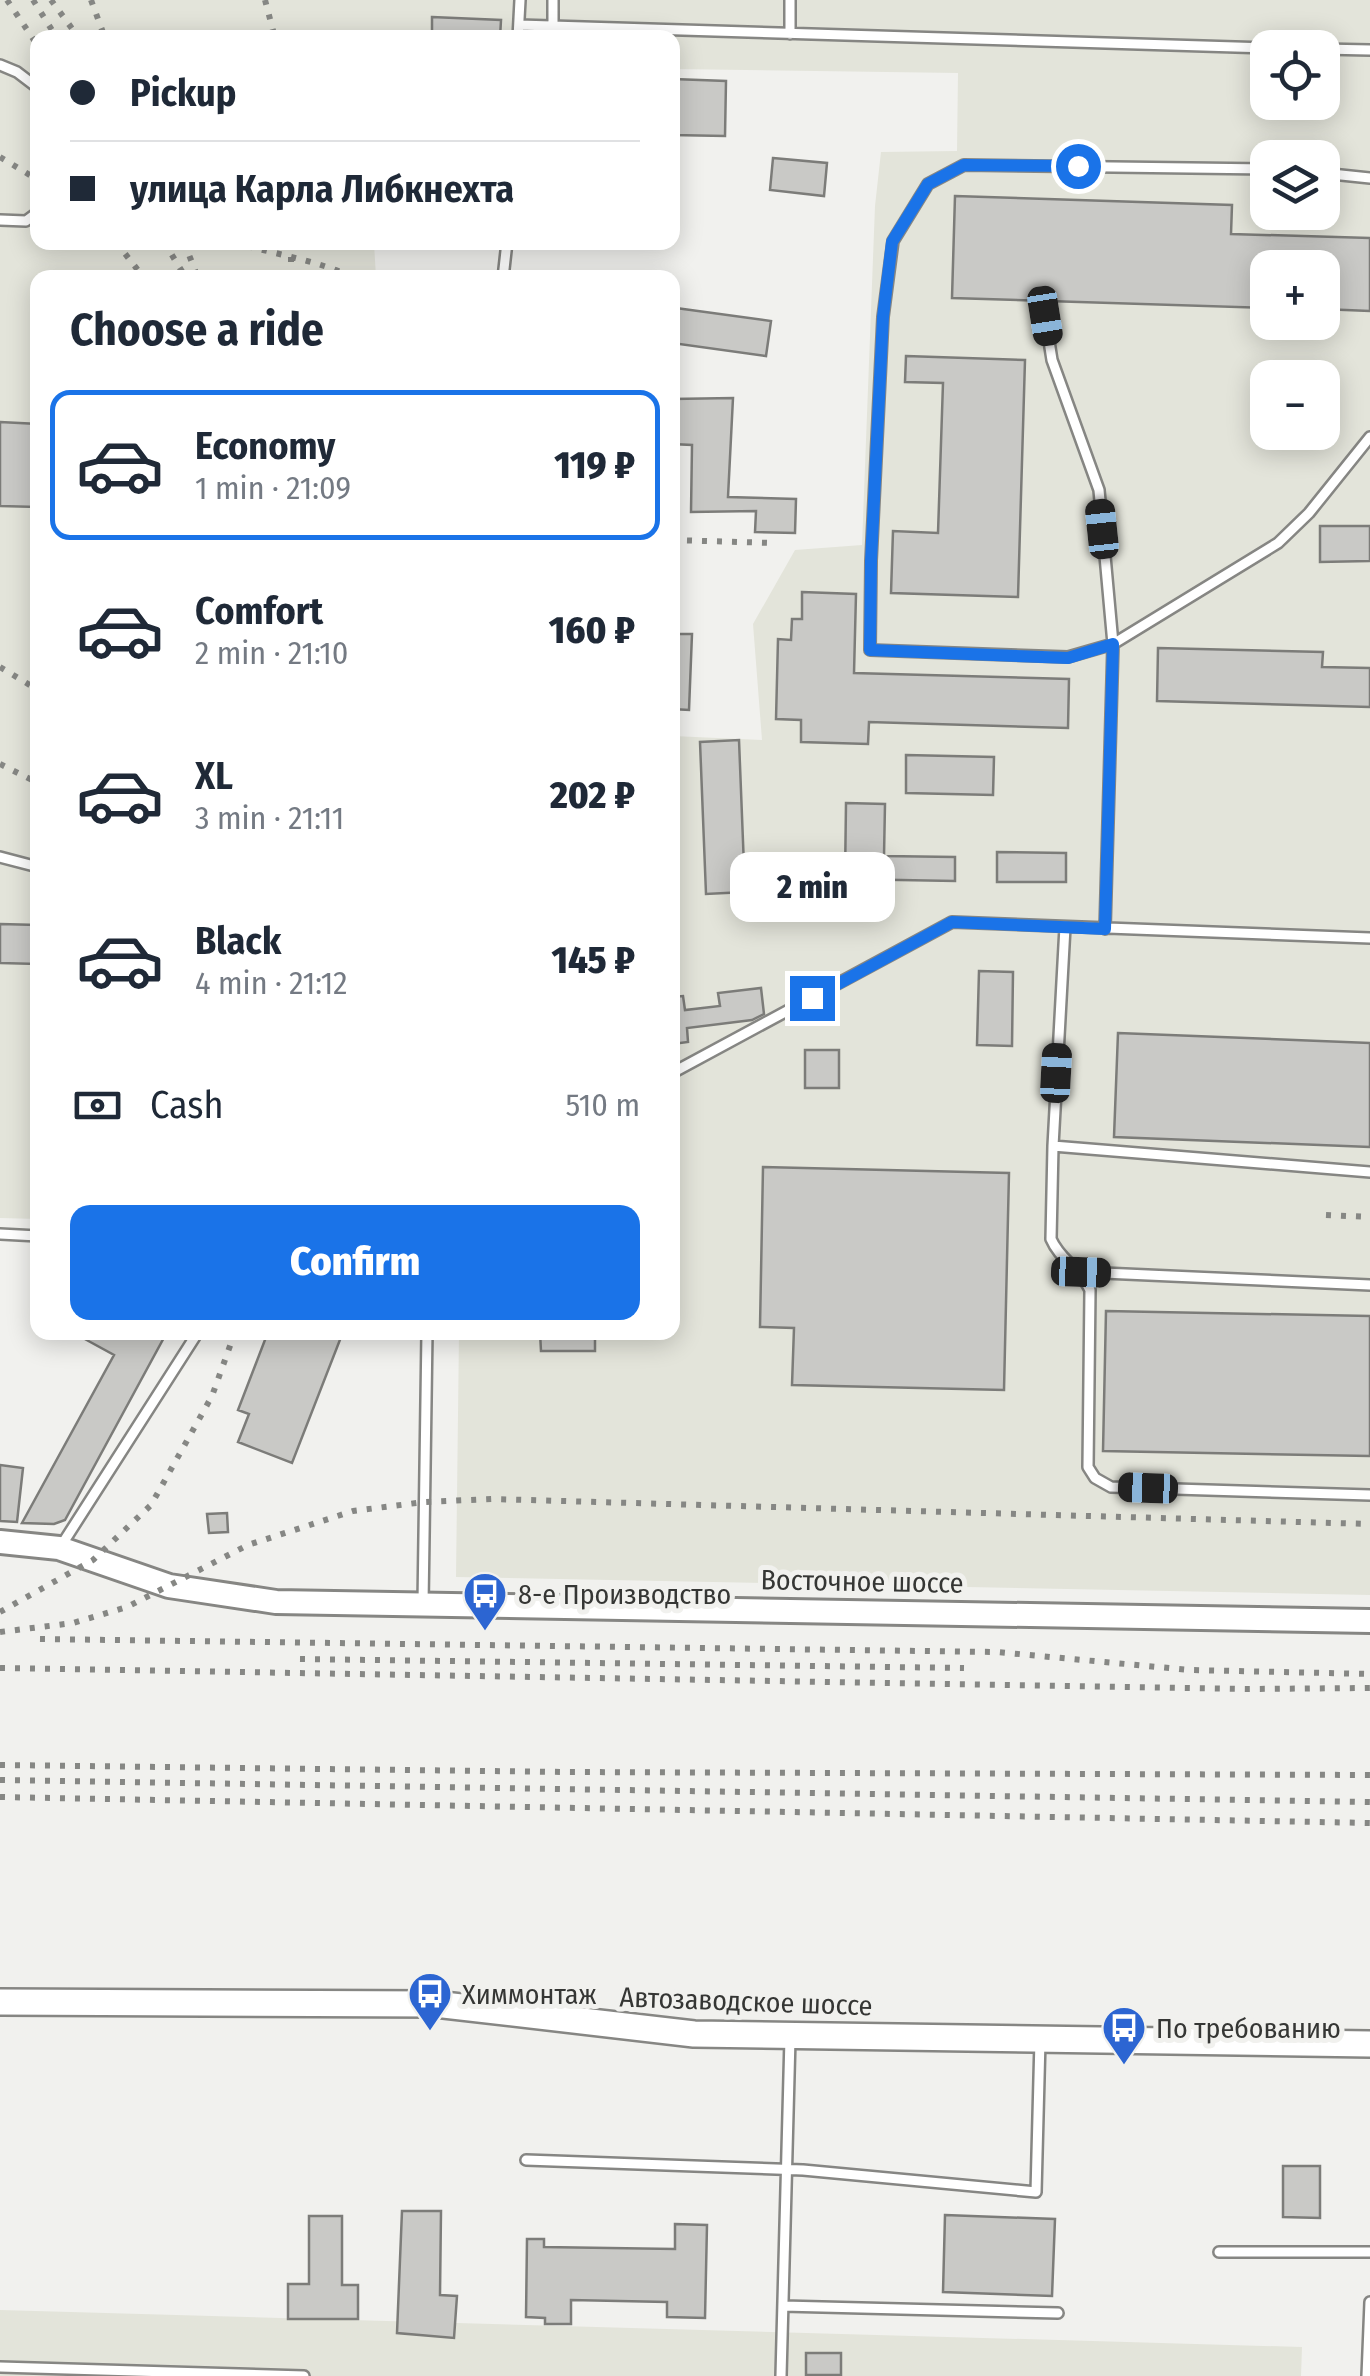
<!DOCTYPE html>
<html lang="en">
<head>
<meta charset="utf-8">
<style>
  body { margin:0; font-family:"Fira Sans Condensed",sans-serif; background:#f2f2f3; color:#1f2937; height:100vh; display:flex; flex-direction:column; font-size:38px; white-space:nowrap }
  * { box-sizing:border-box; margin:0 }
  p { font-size:32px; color:#747a83 }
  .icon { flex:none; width:55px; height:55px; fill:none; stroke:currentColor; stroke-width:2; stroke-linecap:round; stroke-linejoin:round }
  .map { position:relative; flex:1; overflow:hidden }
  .details { position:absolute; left:30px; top:270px; width:650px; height:1070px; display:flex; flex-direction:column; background:#fff; border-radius:20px; box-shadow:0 5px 25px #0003 }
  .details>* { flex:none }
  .guide { position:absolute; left:30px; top:30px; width:650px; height:220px; border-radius:20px; box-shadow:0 5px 25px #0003; display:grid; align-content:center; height:220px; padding:0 40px; background:#fff }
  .controls { position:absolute; left:1250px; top:30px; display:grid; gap:20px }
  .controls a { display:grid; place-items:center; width:90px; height:90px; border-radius:20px; background:#fff; box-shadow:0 5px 25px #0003; font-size:50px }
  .end { position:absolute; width:45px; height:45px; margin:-22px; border:12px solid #1a73e8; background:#fff; box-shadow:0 0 0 5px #fff }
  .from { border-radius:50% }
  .bubble { position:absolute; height:70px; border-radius:20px; background:#fff; box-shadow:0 5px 25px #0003; font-size:32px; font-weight:800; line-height:70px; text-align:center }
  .car { position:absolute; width:30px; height:60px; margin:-30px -15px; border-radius:12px; box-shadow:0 0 8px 2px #0007; background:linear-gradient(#222 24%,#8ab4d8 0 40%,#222 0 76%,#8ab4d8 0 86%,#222 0) }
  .guide b { display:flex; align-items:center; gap:35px; height:95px; font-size:38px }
  .guide b+b { border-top:2px solid #e0e1e3 }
  .guide i { width:25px; height:25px; background:#1f2937 }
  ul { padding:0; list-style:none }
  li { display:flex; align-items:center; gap:30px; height:150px; margin:0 20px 15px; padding:0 20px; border:5px solid transparent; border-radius:20px }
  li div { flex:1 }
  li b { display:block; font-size:38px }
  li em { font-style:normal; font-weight:800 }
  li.on { border-color:#1a73e8 }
  li>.icon { width:90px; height:90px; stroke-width:1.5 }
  h2 { padding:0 40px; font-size:45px; line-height:120px }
  .pay { display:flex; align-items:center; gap:25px; height:110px; padding:0 40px; font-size:38px }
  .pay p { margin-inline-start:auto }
  .cta { display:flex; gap:20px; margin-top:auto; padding:20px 40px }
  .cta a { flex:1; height:115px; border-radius:20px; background:#1a73e8; color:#fff; font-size:40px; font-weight:800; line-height:115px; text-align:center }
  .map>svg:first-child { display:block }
  .built { fill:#e3e4da; fill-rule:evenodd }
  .building { fill:#c9c9c6; stroke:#7c7c79; stroke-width:2.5 }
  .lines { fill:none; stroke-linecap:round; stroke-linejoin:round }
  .service-casing { stroke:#868683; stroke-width:14 }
  .tertiary-casing { stroke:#868683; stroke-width:28 }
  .secondary-casing { stroke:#868683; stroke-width:30 }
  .service { stroke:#fff; stroke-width:9 }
  .tertiary { stroke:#fff; stroke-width:22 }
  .secondary { stroke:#fff; stroke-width:25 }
  .rail { stroke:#868784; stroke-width:6; stroke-dasharray:5 10; stroke-linecap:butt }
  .route { stroke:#1a73e8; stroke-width:12 }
  .labels { text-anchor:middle; stroke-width:10; stroke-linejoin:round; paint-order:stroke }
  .street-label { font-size:28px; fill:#353634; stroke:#f1f1ee }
  .poi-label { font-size:28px; fill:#353634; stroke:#f1f1ee; text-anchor:start }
</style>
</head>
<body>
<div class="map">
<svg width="1370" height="2376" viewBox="0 0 1370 2376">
  <rect width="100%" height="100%" fill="#f1f1ee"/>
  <path class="built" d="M0,0H1370V1595L456,1577L459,1333L672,1332L673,736L762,740L753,624L795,550L862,545L875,206L881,152L957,151L958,73L673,69L672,38H38V242L374,243L376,277L38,278V1219L0,1218ZM1268,48H1322V102H1268ZM1268,158H1322V212H1268ZM1268,268H1322V322H1268ZM1268,378H1322V432H1268Z
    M0,2310L1302,2347L1301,2376H0Z"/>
  <path class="building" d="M432,17L501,20L500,38H432Z
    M673,79L726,81L725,136L672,135Z
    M773,158L827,163L824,196L770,190Z
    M955,196L1232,205L1231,234L1370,238V311L1322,309V268H1268V308L952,298Z
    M676,308L771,321L766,356L672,343Z
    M906,356L1025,360L1018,597L891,593L893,531L938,533L943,383L905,382Z
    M733,398L728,497L796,499L795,533L755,532L756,511L691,512L692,445L672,444V399Z
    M0,422L38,424V507L0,506Z
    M1320,526H1370V561L1320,562Z
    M802,592L856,594L854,673L1069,679L1068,728L869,722L868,744L801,742V720L776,719L778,639L791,640L792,619H802Z
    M672,634H692L689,710L672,709Z
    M1158,648L1323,652L1322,667L1370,668V707L1157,701Z
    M739,740L745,892L706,894L700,742Z
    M906,755L994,757L993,795L906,793Z
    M846,803L885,804L884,856L955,857V881L845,879Z
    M997,852L1066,853V882H997Z
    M748,880L807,881L806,919L747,917Z
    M0,924L38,925V964L0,963Z
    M979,971L1013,972L1012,1046L977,1045Z
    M761,988L764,1014L752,1020L687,1028L688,1042L672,1044V997L683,996L685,1010L720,1006L718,993Z
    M1118,1033L1370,1043V1147L1114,1137Z
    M805,1050H839V1088H805Z
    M763,1167L1009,1173L1004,1390L792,1385L794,1328L760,1327Z
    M1106,1311L1370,1316V1456L1103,1451Z
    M72,1332H167L65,1520L54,1524L22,1523L114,1355Z
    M268,1332H343L292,1463L238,1442L249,1414L238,1410Z
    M540,1332H595V1351H541Z
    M0,1465L23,1468L17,1522L0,1521Z
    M227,1513L228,1532L209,1533L207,1514Z
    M1283,2166H1320V2218L1283,2217Z
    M402,2211H441L440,2295L457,2296L454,2338L397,2333Z
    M945,2215L1055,2219L1052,2296L943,2292Z
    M309,2216H342V2285H358V2319H288V2284H309Z
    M675,2224L707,2225L705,2318L667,2317V2302L571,2300V2324H545V2318L526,2317L527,2239H544V2247L675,2249Z
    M806,2353H841V2375H806Z"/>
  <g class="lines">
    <defs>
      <path id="service" d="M790,0V34
        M519,25L1268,48
        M518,38L520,0
        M553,38V0
        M1322,49L1370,50
        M0,65L17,72L38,88
        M1268,169L964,165L928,184L893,241L883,317L871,561L870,650L1068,657L1113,644L1278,543L1309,513L1370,437
        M1322,173L1370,178
        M0,220L26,221L38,212
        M503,278L507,242
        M1045,316L1052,360L1099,490L1113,644L1105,929
        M0,857L38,867
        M1065,927L1053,1146L1051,1239C1060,1260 1079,1267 1090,1290L1088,1467L1095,1478L1111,1487L1370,1495
        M672,1073L952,922L1370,938
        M1053,1146L1370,1172
        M0,1234L38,1236
        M1081,1272L1370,1285
        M61,1546L198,1332
        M423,1604L427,1332
        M526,2160L803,2170L1036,2192L1040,2040
        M1219,2252H1370
        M783,2306L1058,2313
        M0,2367L304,2376
        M781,2376L790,2038
        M1367,2376L1370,2302"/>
      <path id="tertiary" d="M0,1542L59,1548L169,1586L276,1602L1370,1621"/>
      <path id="secondary" d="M0,2002L435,2004L694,2034L1370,2044"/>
    </defs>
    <use href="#service" class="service-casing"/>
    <use href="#tertiary" class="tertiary-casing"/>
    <use href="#secondary" class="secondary-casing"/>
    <use href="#service" class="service"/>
    <use href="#tertiary" class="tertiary"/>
    <use href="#secondary" class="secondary"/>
    <path class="rail" d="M7,0L38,46
      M33,0L57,38
      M51,0L79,38
      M91,0L105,38
      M265,0L275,38
      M0,157L38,180
      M116,242L144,278
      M164,242L186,278
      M184,242L198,278
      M233,242C273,254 317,260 355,278
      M291,242V278
      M672,540L774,543
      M0,667L38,690
      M0,764L38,783
      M1326,1215L1370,1217
      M0,1612L93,1560L151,1505L212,1396L235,1332
      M0,1632L73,1623L127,1607L248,1545L353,1511L424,1502L492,1499L1370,1524
      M40,1639L997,1652L1190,1670L1370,1674
      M300,1659L964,1668
      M0,1668L1248,1689L1370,1688
      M0,1765L568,1772L1370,1775
      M0,1780L1370,1802
      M0,1797L1370,1823"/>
  </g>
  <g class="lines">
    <path class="route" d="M812,998L952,922L1105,929L1113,644L1068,658L870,650L871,561L883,317L892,242L928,184L964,165L1078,166"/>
  </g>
  <defs>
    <symbol id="bus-pin" viewBox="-11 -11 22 30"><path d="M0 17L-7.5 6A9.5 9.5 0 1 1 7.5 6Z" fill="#2c65d2" stroke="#f1f1ee"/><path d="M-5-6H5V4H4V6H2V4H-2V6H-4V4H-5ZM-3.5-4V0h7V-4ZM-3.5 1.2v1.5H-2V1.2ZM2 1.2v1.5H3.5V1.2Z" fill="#fff"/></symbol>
  </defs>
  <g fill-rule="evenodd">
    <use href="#bus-pin" x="460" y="1569" width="50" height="68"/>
    <use href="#bus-pin" x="405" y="1969" width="50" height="68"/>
    <use href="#bus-pin" x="1099" y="2003" width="50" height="68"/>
  </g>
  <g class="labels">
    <g class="street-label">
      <text transform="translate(862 1581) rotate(1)" y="10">Восточное шоссе</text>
      <text transform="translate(746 2001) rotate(2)" y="10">Автозаводское шоссе</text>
    </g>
    <g class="poi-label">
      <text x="518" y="1604">8-е Производство</text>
      <text x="462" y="2004">Химмонтаж</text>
      <text x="1156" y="2038">По требованию</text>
    </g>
  </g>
</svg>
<div class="controls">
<a><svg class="icon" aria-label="locate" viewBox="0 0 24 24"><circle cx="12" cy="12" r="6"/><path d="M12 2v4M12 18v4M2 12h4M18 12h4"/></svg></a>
<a><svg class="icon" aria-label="layers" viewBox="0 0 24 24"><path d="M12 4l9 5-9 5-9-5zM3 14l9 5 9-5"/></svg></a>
<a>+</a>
<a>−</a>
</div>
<i class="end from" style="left:1078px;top:166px"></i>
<i class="end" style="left:812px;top:998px"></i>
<div class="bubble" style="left:730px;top:852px;width:165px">2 min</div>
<i class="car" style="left:1045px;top:316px;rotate:171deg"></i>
<i class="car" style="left:1102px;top:529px;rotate:354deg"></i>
<i class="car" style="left:1056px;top:1073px;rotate:3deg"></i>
<i class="car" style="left:1081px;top:1272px;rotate:92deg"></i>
<i class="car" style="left:1148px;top:1488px;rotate:272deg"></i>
<div class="guide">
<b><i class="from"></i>Pickup</b>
<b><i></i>улица Карла Либкнехта</b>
</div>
<section class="details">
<h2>Choose a ride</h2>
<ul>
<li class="on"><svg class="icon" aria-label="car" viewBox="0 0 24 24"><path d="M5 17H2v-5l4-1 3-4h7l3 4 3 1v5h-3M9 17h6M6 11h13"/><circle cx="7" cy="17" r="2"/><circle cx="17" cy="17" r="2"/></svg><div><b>Economy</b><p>1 min · 21:09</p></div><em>119 ₽</em></li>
<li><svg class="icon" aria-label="car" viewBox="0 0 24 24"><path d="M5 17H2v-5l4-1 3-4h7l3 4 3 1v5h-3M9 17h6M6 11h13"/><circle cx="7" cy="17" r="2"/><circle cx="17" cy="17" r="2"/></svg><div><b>Comfort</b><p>2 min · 21:10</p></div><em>160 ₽</em></li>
<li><svg class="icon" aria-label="car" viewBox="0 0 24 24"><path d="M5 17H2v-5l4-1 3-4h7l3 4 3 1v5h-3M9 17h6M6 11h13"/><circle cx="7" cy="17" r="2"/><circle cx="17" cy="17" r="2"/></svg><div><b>XL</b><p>3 min · 21:11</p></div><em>202 ₽</em></li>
<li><svg class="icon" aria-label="car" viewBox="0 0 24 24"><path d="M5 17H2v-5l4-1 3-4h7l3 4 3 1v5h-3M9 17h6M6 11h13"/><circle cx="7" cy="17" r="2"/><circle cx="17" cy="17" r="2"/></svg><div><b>Black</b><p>4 min · 21:12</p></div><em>145 ₽</em></li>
</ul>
<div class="pay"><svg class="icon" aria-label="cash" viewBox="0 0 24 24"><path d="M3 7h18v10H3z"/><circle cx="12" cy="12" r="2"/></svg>Cash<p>510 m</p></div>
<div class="cta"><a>Confirm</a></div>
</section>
</div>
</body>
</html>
